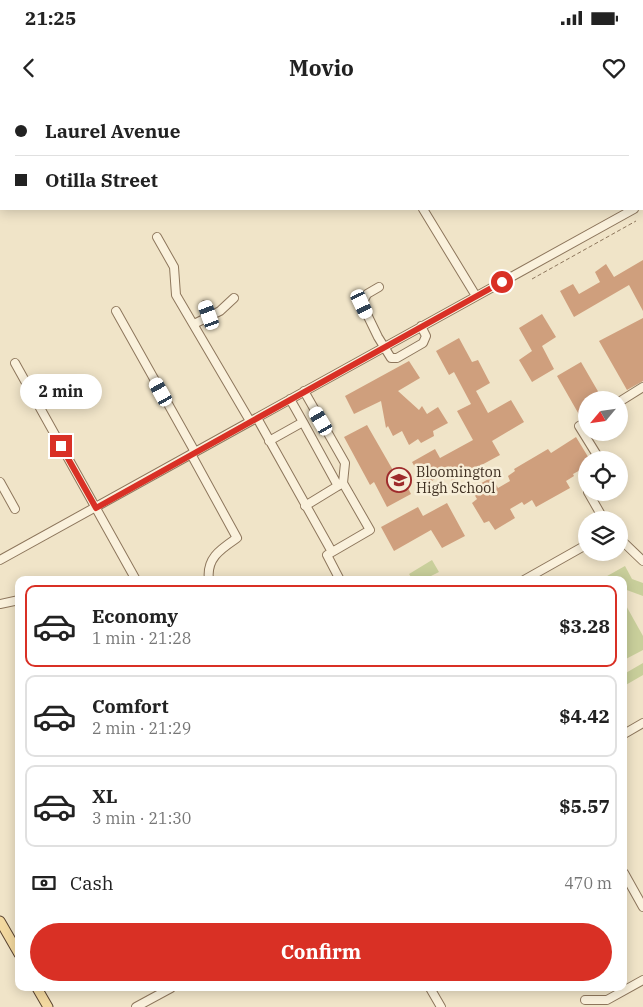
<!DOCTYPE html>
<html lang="en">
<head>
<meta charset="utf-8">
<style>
  body { margin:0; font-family:"IBM Plex Serif",serif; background:#f6f6f6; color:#222; height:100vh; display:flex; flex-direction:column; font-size:19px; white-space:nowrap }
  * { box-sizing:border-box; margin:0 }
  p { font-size:16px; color:#767676 }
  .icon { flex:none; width:28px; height:28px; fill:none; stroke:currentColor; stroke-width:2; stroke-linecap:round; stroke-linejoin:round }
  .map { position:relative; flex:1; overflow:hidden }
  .details { position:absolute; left:15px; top:476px; width:612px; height:415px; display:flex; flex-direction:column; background:#fff; border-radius:10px; box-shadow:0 2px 12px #0003 }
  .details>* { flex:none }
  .top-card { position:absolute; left:0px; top:0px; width:644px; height:110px; box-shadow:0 2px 12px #0003; display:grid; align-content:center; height:110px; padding:0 15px; background:#fff }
  .needle { width:32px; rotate:241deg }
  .tools { position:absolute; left:578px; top:291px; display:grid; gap:10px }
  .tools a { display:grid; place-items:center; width:50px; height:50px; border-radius:50%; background:#fff; box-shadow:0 2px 12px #0003; font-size:25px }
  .end { position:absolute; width:22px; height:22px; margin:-11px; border:6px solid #d93025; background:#fff; box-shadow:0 0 0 2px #fff }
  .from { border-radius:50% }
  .bubble { position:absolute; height:35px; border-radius:18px; background:#fff; box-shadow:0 2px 12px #0003; font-size:16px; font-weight:800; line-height:35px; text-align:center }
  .car { position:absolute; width:15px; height:30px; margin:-15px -8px; border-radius:6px; box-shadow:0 0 4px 1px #0007; background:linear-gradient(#fff 24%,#345 0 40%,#fff 0 76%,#345 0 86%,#fff 0) }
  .top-card b { display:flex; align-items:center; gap:18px; height:48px; font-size:19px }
  .top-card b+b { border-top:1px solid #e0e0e0 }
  .top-card i { width:12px; height:12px; background:#222 }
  ul { padding:9px 0 0; list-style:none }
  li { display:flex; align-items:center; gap:15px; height:82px; margin:0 10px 8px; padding:0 5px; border:2px solid #e0e0e0; border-radius:10px }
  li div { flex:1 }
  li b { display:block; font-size:19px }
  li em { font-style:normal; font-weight:800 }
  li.active { border-color:#d93025 }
  li>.icon { width:45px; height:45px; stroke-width:1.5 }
  .pay { display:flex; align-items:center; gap:12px; height:55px; padding:0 15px; font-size:19px }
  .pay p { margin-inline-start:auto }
  .button { display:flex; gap:10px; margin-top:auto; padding:10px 15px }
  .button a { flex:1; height:58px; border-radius:30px; background:#d93025; color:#fff; font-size:20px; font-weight:800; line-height:58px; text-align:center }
  .status { display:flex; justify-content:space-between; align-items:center; height:35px; padding:0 25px; background:#fff; direction:ltr }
  .status svg { height:14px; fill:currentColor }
  header { display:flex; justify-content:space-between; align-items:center; height:65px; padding:0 15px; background:#fff; font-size:22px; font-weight:800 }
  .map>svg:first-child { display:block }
  .green { fill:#c9cf9b }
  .building { fill:#cf9f7d }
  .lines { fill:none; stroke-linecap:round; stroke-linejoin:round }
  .minor-casing { stroke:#8d765c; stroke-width:10 }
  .major-casing { stroke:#5b4430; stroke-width:11 }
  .path { stroke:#8d765c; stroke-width:1; stroke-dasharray:4 2.5; stroke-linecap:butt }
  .minor { stroke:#faf1dc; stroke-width:8 }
  .major { stroke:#f3d9a0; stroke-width:9 }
  .route { stroke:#d93025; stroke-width:6 }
  .labels { text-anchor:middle; stroke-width:5; stroke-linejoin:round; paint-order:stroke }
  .poi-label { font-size:14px; fill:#3d2e20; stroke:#f7eed8; text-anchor:start }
</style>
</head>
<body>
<div class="status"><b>21:25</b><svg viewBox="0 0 49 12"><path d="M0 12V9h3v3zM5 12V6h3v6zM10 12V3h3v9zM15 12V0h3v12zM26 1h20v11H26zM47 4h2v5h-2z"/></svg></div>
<header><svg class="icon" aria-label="back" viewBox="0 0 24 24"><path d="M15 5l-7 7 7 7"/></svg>Movio<svg class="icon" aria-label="heart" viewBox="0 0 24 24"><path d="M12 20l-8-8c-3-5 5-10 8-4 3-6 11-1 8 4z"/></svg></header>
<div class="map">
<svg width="643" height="907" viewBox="0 0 643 907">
  <rect width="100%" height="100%" fill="#f0e4c8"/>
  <path class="green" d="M432,460L439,472L423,480H413L409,474Z
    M625,466L632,479L643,483V496L624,489V480H600Z
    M624,502L643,536V550L624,560Z
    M643,563V575L624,586V574Z"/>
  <path class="building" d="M643,160V211L629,185L574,217L560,191L573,184L579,194L600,182L595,172L606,164L614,177Z
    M542,214L556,237L542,246L554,269L532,282L519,260L532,251L519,228Z
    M643,218V281L627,290L599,241Z
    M459,238L472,262L478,260L490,283L476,291L488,313L511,300L524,322L492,341L500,355L452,381L447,372L425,385L412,362L435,349L440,358L473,340L457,311L471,304L454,272L449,275L436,251Z
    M409,261L420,278L398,291L419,310L422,306L427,314L438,307L448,323L433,331L434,336L421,343L418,339L409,345L402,331L393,336L388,326L386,328L381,301L354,314L345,296Z
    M581,262L603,300H586V315L581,318L557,276Z
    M367,325L394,372L398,369L411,394L387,407L374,382L370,385L344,337Z
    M576,337L590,360H586V367L573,374L574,376L566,381L570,388L536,407L532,400L524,405L522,402L510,409L515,418L495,430L489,421L484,423L472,403L477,399L471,389L492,377L498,388L510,381L508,376L515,371L514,369L548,349L551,353Z
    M447,403L465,436L442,448L431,430L394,451L381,427L418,407L423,416Z"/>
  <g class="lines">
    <defs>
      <path id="minor" d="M158,0L159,1
        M243,0L244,1
        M585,0L586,1
        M526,1L528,0
        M642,103H643
        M423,109L476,196
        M157,137L174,167L176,195L250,321
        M379,187L367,194L362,204L378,237L391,258H397L423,243L426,236L421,226
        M205,205L209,215
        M116,211L195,352
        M194,224L220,211L234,198
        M15,263L136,480
        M304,291L345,363L343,383L370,430L327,455L340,480
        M619,302L643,287
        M257,318L332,452
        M303,322L338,386
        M586,322L579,326L600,360
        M269,341L303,322L290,299
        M191,354L237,438C221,449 206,458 209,480
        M0,382L15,409
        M588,392L604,420
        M305,406L341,384
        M619,438L643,461
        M0,460L634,109
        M524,480L586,445
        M0,504L19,500
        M624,634L643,623
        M624,773L643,807
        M430,888L441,907
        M585,900H607L643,880
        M136,907L171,888"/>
      <path id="major" d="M0,821L19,854
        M37,888L48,907"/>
    </defs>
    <use href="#minor" class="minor-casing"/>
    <use href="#major" class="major-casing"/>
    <path class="path" d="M532,179L636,121"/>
    <use href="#minor" class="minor"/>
    <use href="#major" class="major"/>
  </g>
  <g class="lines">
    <path class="route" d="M61,346L96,408L502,182"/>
  </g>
  <defs>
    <symbol id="school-ring" viewBox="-11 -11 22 22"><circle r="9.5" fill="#f7eed8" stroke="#9e2a2b" stroke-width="1.5"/><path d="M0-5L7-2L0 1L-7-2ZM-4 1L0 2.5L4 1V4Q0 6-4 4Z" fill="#9e2a2b"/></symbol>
  </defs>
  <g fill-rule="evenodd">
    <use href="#school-ring" x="385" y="366" width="28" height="28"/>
  </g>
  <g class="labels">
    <g class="poi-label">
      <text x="416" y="377">Bloomington<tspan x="416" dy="16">High School</tspan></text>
    </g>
  </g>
</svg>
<div class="tools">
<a><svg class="needle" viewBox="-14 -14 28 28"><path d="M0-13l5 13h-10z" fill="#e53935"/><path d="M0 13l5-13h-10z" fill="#767676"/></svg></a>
<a><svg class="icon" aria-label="locate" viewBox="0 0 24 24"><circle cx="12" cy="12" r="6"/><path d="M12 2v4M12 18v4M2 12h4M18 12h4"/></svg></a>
<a><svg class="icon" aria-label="layers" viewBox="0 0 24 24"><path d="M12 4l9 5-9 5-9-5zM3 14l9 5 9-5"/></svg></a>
</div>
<i class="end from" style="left:502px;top:182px"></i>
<i class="end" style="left:61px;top:346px"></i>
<div class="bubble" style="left:20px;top:274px;width:82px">2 min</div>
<i class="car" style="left:362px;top:204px;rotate:155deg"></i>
<i class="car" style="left:209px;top:215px;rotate:340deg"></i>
<i class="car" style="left:161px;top:292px;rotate:331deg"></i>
<i class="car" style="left:321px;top:321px;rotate:330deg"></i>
<div class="top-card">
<b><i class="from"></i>Laurel Avenue</b>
<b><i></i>Otilla Street</b>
</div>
<section class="details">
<ul>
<li class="active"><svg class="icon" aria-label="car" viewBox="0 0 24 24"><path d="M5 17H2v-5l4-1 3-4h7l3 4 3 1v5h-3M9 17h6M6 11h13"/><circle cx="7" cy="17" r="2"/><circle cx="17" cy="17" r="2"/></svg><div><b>Economy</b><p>1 min · 21:28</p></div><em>$3.28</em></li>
<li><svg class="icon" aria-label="car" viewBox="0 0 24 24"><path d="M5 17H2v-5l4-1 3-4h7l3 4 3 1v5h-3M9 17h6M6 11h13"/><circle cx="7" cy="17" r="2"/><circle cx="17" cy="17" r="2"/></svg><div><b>Comfort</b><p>2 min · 21:29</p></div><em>$4.42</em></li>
<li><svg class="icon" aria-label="car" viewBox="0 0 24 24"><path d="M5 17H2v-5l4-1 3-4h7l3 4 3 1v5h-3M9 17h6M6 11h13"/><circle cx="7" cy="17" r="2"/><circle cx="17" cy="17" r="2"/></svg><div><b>XL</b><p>3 min · 21:30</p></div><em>$5.57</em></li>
</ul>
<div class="pay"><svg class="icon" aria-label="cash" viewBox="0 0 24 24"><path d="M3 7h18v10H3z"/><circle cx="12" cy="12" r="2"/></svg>Cash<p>470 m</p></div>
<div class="button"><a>Confirm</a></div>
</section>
</div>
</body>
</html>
